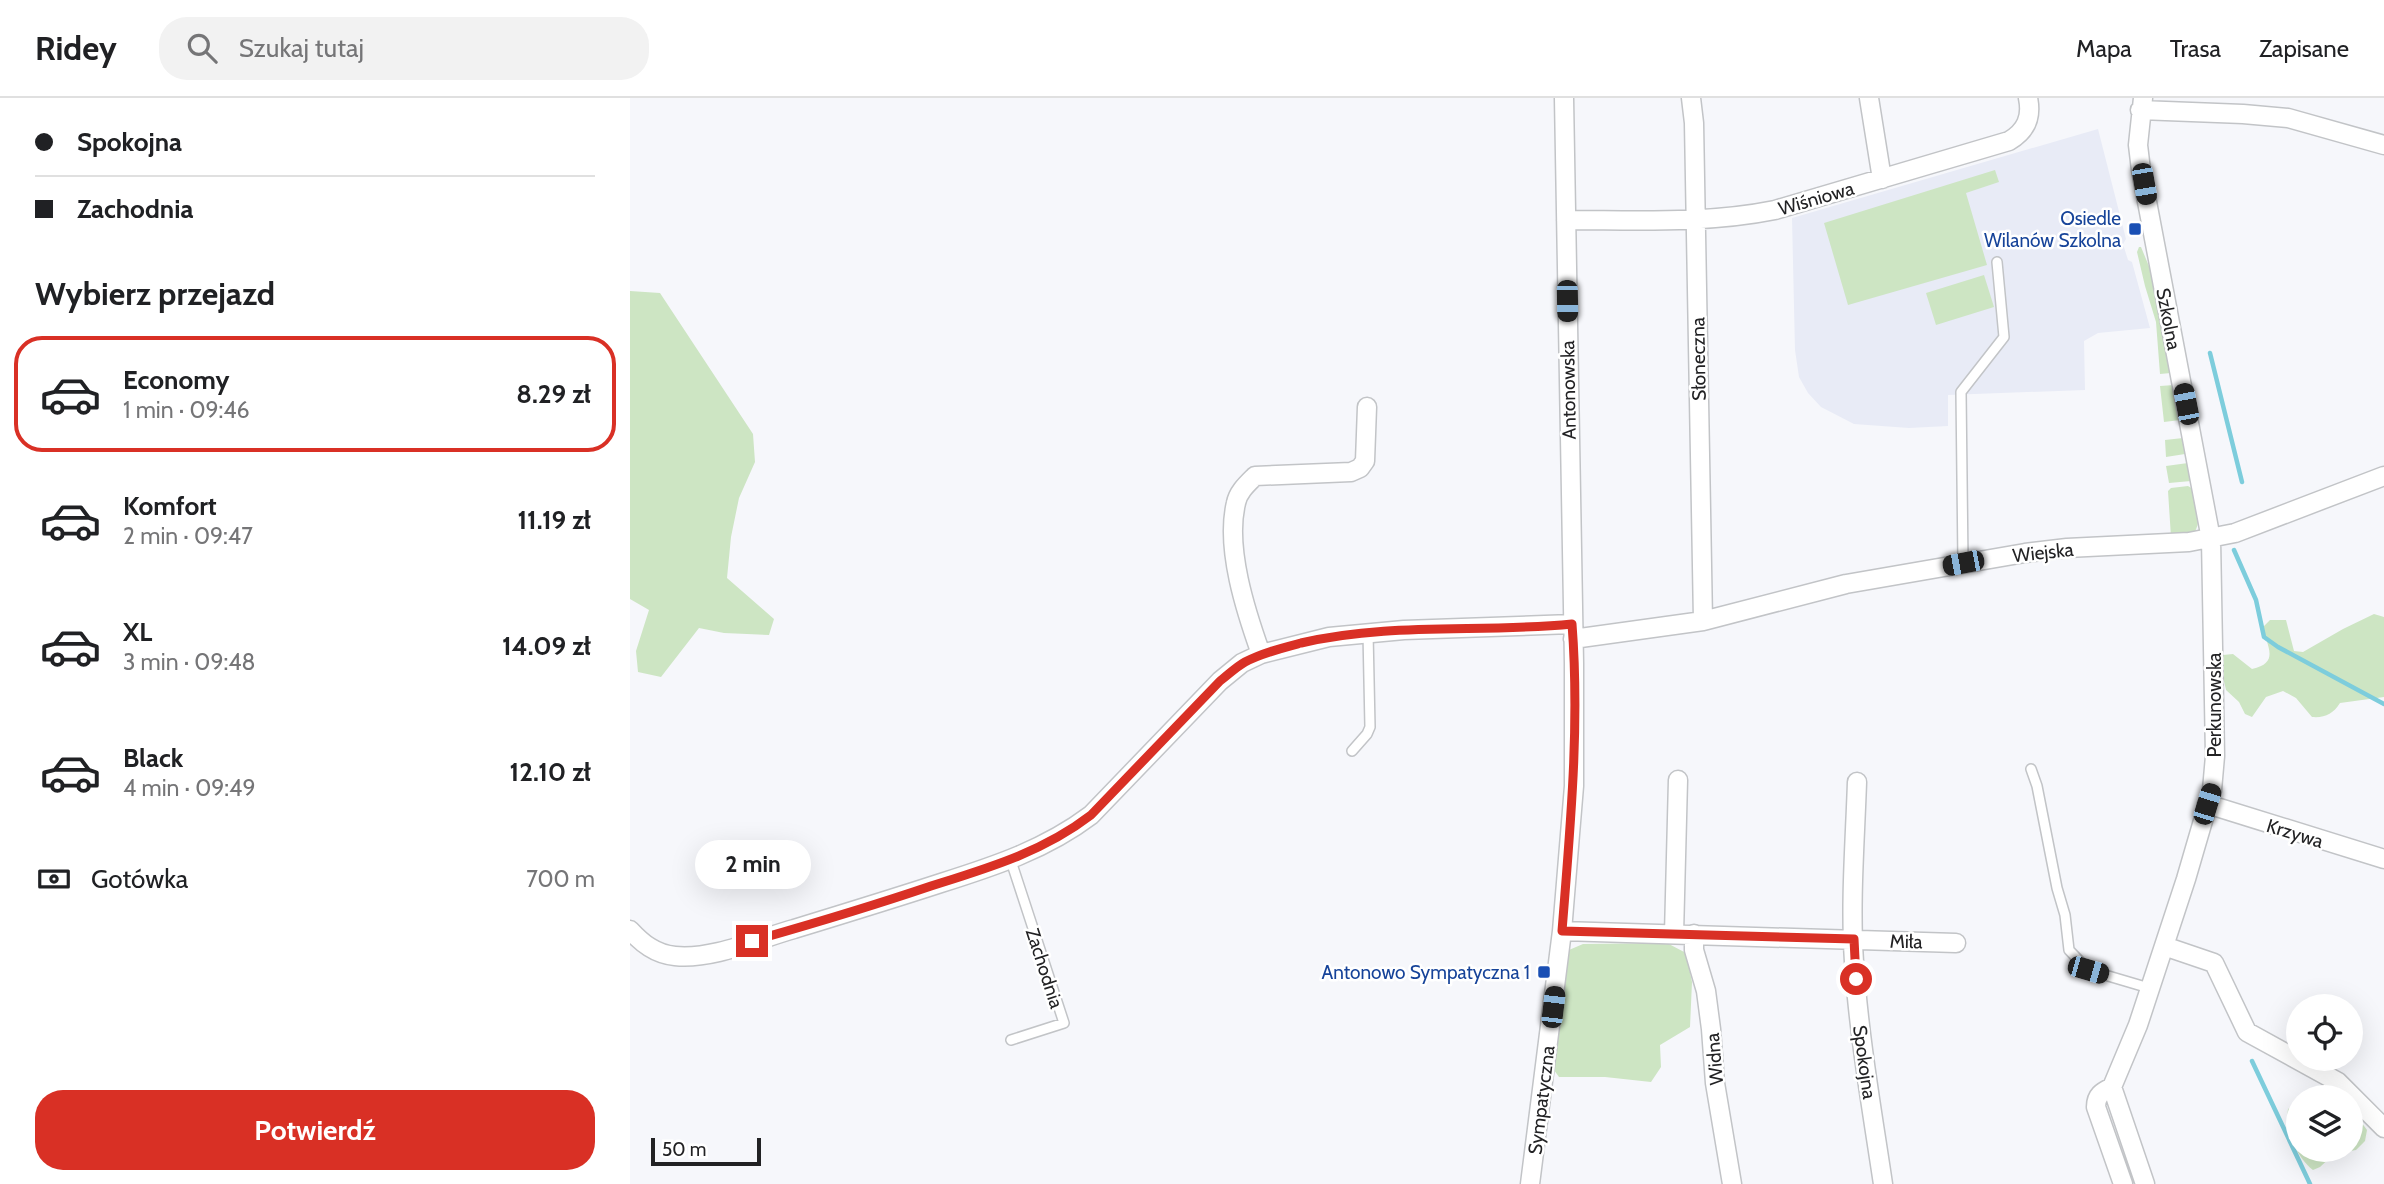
<!DOCTYPE html>
<html lang="pl">
<head>
<meta charset="utf-8">
<style>
  body { margin:0; font-family:Cabin,sans-serif; background:#f2f2f2; color:#202124; height:100vh; display:flex; flex-direction:column; font-size:26px; white-space:nowrap }
  * { box-sizing:border-box; margin:0 }
  p { font-size:23px; color:#757577 }
  .icon { flex:none; width:38px; height:38px; fill:none; stroke:currentColor; stroke-width:2; stroke-linecap:round; stroke-linejoin:round }
  .map { position:relative; flex:1; overflow:hidden }
  .details { display:flex; flex-direction:column; background:#fff; width:630px }
  .details>* { flex:none }
  .top-card { display:grid; align-content:center; height:154px; padding:0 35px; background:#fff }
  .fabs { position:absolute; left:1656px; top:896px; display:grid; gap:14px }
  .fabs a { display:grid; place-items:center; width:77px; height:77px; border-radius:50%; background:#fff; box-shadow:0 7px 28px #0002; font-size:35px }
  .scale { position:absolute; left:21px; bottom:18px; width:110px; box-sizing:border-box; padding-left:7px; border:4px solid #222224; border-top:0; font-size:19px; line-height:24px; white-space:nowrap; color:#222224; -webkit-text-stroke:5px #fff; paint-order:stroke }
  .end { position:absolute; width:32px; height:32px; margin:-16px; border:9px solid #d93025; background:#fff; box-shadow:0 0 0 4px #fff }
  .from { border-radius:50% }
  .bubble { position:absolute; height:49px; border-radius:24px; background:#fff; box-shadow:0 7px 28px #0002; font-size:23px; font-weight:700; line-height:49px; text-align:center }
  .car { position:absolute; width:21px; height:42px; margin:-21px -10px; border-radius:9px; box-shadow:0 0 5px 2px #0007; background:linear-gradient(#222 24%,#8ab4d8 0 40%,#222 0 76%,#8ab4d8 0 86%,#222 0) }
  .top-card b { display:flex; align-items:center; gap:24px; height:66px; font-size:26px }
  .top-card b+b { border-top:2px solid #e0e0e0 }
  .top-card i { width:18px; height:18px; background:#202124 }
  ul { padding:0; list-style:none }
  li { display:flex; align-items:center; gap:21px; height:116px; margin:0 14px 10px; padding:0 21px; border:4px solid transparent; border-radius:28px }
  li div { flex:1 }
  li b { display:block; font-size:26px }
  li em { font-style:normal; font-weight:700 }
  li.on { border-color:#d93025 }
  li>.icon { width:63px; height:63px; stroke-width:1.5 }
  h2 { padding:0 35px; font-size:32px; line-height:84px }
  .pay { display:flex; align-items:center; gap:18px; height:77px; padding:0 35px; font-size:26px }
  .pay p { margin-inline-start:auto }
  .cta { display:flex; gap:14px; margin-top:auto; padding:14px 35px }
  .cta a { flex:1; height:80px; border-radius:28px; background:#d93025; color:#fff; font-size:28px; font-weight:700; line-height:80px; text-align:center }
  header { display:flex; align-items:center; gap:42px; box-sizing:border-box; height:98px; padding:0 35px; background:#fff; border-bottom:2px solid #e0e0e0 }
  header strong { font-size:33px }
  nav { display:flex; gap:38px; margin-inline-start:auto; font-size:24px }
  .search { width:490px; height:63px; background:#f2f2f2; display:flex; align-items:center; gap:18px; box-sizing:border-box; padding:0 24px; border-radius:28px; color:#757577; font-size:26px }
  main { display:flex; flex:1; min-height:0 }
  .map>svg:first-child { display:block }
  .built { fill:#e8ebf6 }
  .green { fill:#cde5c3 }
  .lines { fill:none; stroke-linecap:round; stroke-linejoin:round }
  .stream { stroke:#7dcddc; stroke-width:4.5 }
  .service-casing { stroke:#c2c4c7; stroke-width:12 }
  .minor-casing { stroke:#c2c4c7; stroke-width:21 }
  .service { stroke:#fff; stroke-width:9 }
  .minor { stroke:#fff; stroke-width:18 }
  .route { stroke:#d93025; stroke-width:9 }
  .transit-dot { fill:#1a4fb4; stroke:#fff; stroke-width:2.5 }
  .labels { text-anchor:middle; stroke-width:5; stroke-linejoin:round; paint-order:stroke }
  .street-label { font-size:19px; fill:#222224; stroke:#fff }
  .transit-label { font-size:19px; fill:#164399; stroke:#fff; text-anchor:end }
</style>
</head>
<body>
<header>
<strong>Ridey</strong>
<div class="search"><svg class="icon" aria-label="search" viewBox="0 0 24 24"><circle cx="10" cy="10" r="6"/><path d="M15 15l6 6"/></svg>Szukaj tutaj</div>
<nav><a>Mapa</a><a>Trasa</a><a>Zapisane</a></nav>
</header>
<main>
<section class="details">
<div class="top-card">
<b><i class="from"></i>Spokojna</b>
<b><i></i>Zachodnia</b>
</div>
<h2>Wybierz przejazd</h2>
<ul>
<li class="on"><svg class="icon" aria-label="car" viewBox="0 0 24 24"><path d="M5 17H2v-5l4-1 3-4h7l3 4 3 1v5h-3M9 17h6M6 11h13"/><circle cx="7" cy="17" r="2"/><circle cx="17" cy="17" r="2"/></svg><div><b>Economy</b><p>1 min · 09:46</p></div><em>8.29 zł</em></li>
<li><svg class="icon" aria-label="car" viewBox="0 0 24 24"><path d="M5 17H2v-5l4-1 3-4h7l3 4 3 1v5h-3M9 17h6M6 11h13"/><circle cx="7" cy="17" r="2"/><circle cx="17" cy="17" r="2"/></svg><div><b>Komfort</b><p>2 min · 09:47</p></div><em>11.19 zł</em></li>
<li><svg class="icon" aria-label="car" viewBox="0 0 24 24"><path d="M5 17H2v-5l4-1 3-4h7l3 4 3 1v5h-3M9 17h6M6 11h13"/><circle cx="7" cy="17" r="2"/><circle cx="17" cy="17" r="2"/></svg><div><b>XL</b><p>3 min · 09:48</p></div><em>14.09 zł</em></li>
<li><svg class="icon" aria-label="car" viewBox="0 0 24 24"><path d="M5 17H2v-5l4-1 3-4h7l3 4 3 1v5h-3M9 17h6M6 11h13"/><circle cx="7" cy="17" r="2"/><circle cx="17" cy="17" r="2"/></svg><div><b>Black</b><p>4 min · 09:49</p></div><em>12.10 zł</em></li>
</ul>
<div class="pay"><svg class="icon" aria-label="cash" viewBox="0 0 24 24"><path d="M3 7h18v10H3z"/><circle cx="12" cy="12" r="2"/></svg>Gotówka<p>700 m</p></div>
<div class="cta"><a>Potwierdź</a></div>
</section>
<div class="map">
<svg width="1754" height="1086" viewBox="0 0 1754 1086">
  <rect width="100%" height="100%" fill="#f6f7fb"/>
  <path class="built" d="M1468,31L1496,141L1493,146L1498,162L1502,164L1520,230L1468,235L1454,243L1455,292L1318,297V328L1279,330L1224,326L1191,309L1178,295L1169,279L1165,252L1162,120Z"/>
  <path class="green" d="M1365,72L1369,84L1336,95L1357,167L1218,207L1194,125Z
    M1509,149H1511L1523,178L1541,275L1530,276L1526,224L1515,188L1507,154Z
    M1354,177L1364,209L1306,227L1296,195Z
    M0,193L30,195L123,336L125,364L109,400L101,439L97,480L144,521L139,537L94,535L69,530L31,579L8,574L6,553L19,512L0,501Z
    M1544,287L1550,322L1534,324L1530,288Z
    M1553,340L1555,356L1536,359L1535,342Z
    M1558,365L1561,383L1539,385L1536,368Z
    M1558,388L1563,391C1566,405 1573,422 1564,435L1541,439L1538,393L1541,390Z
    M1744,516L1754,519V599L1710,605C1703,616 1695,620 1682,619L1666,600L1653,593L1636,599L1622,619L1615,616L1609,604L1596,592L1593,579V557L1603,556L1622,571C1651,565 1636,547 1633,529L1640,522H1656L1664,553L1673,554L1713,531Z
    M1037,845L1056,855L1062,884L1060,929L1030,947L1031,969L1021,984L975,979H929L924,972V963L939,852L953,846Z
    M1668,1004V1052H1720V1009L1737,1032L1735,1043L1726,1052L1704,1056L1690,1069L1683,1072C1666,1058 1655,1032 1658,1011Z"/>
  <g class="lines">
    <path class="stream" d="M1580,255L1612,384
      M1604,452L1626,502L1634,539L1648,549L1754,606
      M1622,963L1680,1086"/>
    <defs>
      <path id="service" d="M1333,465L1331,294L1374,239L1367,164
        M722,653L737,636L740,629L738,535
        M1401,671L1407,688L1427,790L1435,817L1439,852L1458,872L1519,890
        M381,763L434,925L381,942"/>
      <path id="minor" d="M1061,0L1064,25L1073,523
        M1239,0L1252,81
        M1513,0L1508,47L1511,72L1581,441L1585,658L1582,692L1556,781L1508,927L1482,989L1515,1086
        M1510,12L1613,16L1658,20L1754,47
        M936,122C1005,122 1076,126 1145,112L1379,43C1396,33 1402,19 1398,0
        M943,541L1073,523L1216,486L1395,455L1437,450L1559,444L1605,435L1754,378
        M631,556C616,514 595,450 606,405C608,394 617,386 625,378L721,374L730,370L735,363L737,309
        M1227,684C1225,744 1220,804 1224,864C1229,939 1242,1012 1253,1086
        M1577,706L1754,761
        M0,832C12,845 25,856 45,858C82,862 128,841 164,831C213,816 262,801 311,785C365,768 416,751 461,717L590,583L612,565L631,556L699,539L774,532L942,526
        M932,833L1326,845
        M1044,836L1048,682
        M1064,836V852L1076,893L1081,931L1085,985L1102,1086
        M1534,848L1584,865L1617,934L1708,984L1754,1030
        M1482,989C1472,994 1466,997 1466,1009L1493,1086
        M900,1086L932,833L944,688V565L934,0"/>
    </defs>
    <use href="#service" class="service-casing"/>
    <use href="#minor" class="minor-casing"/>
    <use href="#service" class="service"/>
    <use href="#minor" class="minor"/>
  </g>
  <g class="lines">
    <path class="route" d="M122,843C182,826 242,808 301,788C358,770 413,754 461,717L590,583C598,577 606,569 615,564C632,555 652,550 671,545C760,524 851,535 942,526C950,629 940,731 932,833L1224,841L1226,881"/>
  </g>
  <g class="transit-dot">
    <rect x="1498" y="124" width="14" height="14" rx="3.5"/>
    <rect x="907" y="867" width="14" height="14" rx="3.5"/>
  </g>
  <g class="labels">
    <g class="street-label">
      <text transform="translate(1186 100) rotate(-16)" y="7">Wiśniowa</text>
      <text transform="translate(1539 221) rotate(79)" y="7">Szkolna</text>
      <text transform="translate(1068 261) rotate(-91)" y="7">Słoneczna</text>
      <text transform="translate(938 292) rotate(-91)" y="7">Antonowska</text>
      <text transform="translate(1413 454) rotate(-6)" y="7">Wiejska</text>
      <text transform="translate(1584 607) rotate(-90)" y="7">Perkunowska</text>
      <text transform="translate(1665 735) rotate(17)" y="7">Krzywa</text>
      <text transform="translate(1276 843) rotate(1)" y="7">Miła</text>
      <text transform="translate(415 870) rotate(72)" y="7">Zachodnia</text>
      <text transform="translate(1084 961) rotate(-95)" y="7">Widna</text>
      <text transform="translate(1235 964) rotate(82)" y="7">Spokojna</text>
      <text transform="translate(911 1002) rotate(-83)" y="7">Sympatyczna</text>
    </g>
    <g class="transit-label">
      <text x="1491" y="127">Osiedle<tspan x="1491" dy="22">Wilanów Szkolna</tspan></text>
      <text x="900" y="881">Antonowo Sympatyczna 1</text>
    </g>
  </g>
</svg>
<div class="fabs">
<a><svg class="icon" aria-label="locate" viewBox="0 0 24 24"><circle cx="12" cy="12" r="6"/><path d="M12 2v4M12 18v4M2 12h4M18 12h4"/></svg></a>
<a><svg class="icon" aria-label="layers" viewBox="0 0 24 24"><path d="M12 4l9 5-9 5-9-5zM3 14l9 5 9-5"/></svg></a>
</div>
<div class="scale">50 m</div>
<i class="end from" style="left:1226px;top:881px"></i>
<i class="end" style="left:122px;top:843px"></i>
<div class="bubble" style="left:65px;top:742px;width:116px">2 min</div>
<i class="car" style="left:1514px;top:86px;rotate:170deg"></i>
<i class="car" style="left:937px;top:203px;rotate:179deg"></i>
<i class="car" style="left:1556px;top:306px;rotate:349deg"></i>
<i class="car" style="left:1333px;top:465px;rotate:259deg"></i>
<i class="car" style="left:1577px;top:706px;rotate:17deg"></i>
<i class="car" style="left:1458px;top:872px;rotate:106deg"></i>
<i class="car" style="left:923px;top:909px;rotate:7deg"></i>
</div>
</main>
</body>
</html>
